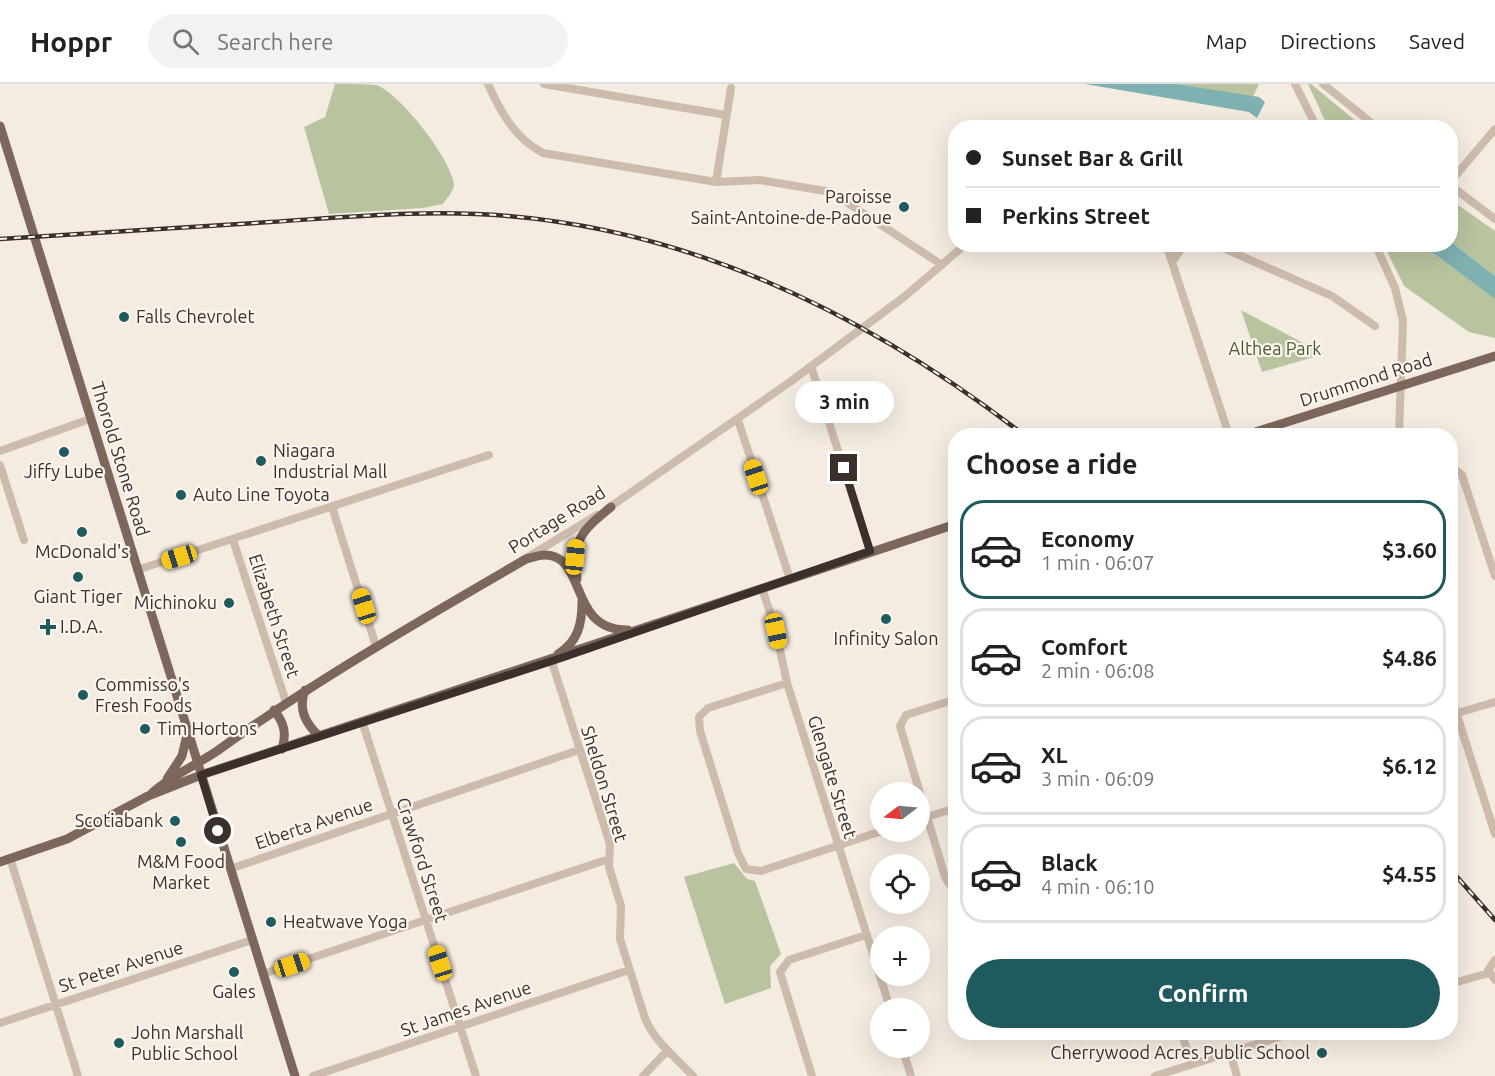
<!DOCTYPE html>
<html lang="en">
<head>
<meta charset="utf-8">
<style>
  body { margin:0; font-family:Ubuntu,sans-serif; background:#f2f2f2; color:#222; height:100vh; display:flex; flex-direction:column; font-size:22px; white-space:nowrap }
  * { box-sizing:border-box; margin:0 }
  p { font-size:20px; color:#767676 }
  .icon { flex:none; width:33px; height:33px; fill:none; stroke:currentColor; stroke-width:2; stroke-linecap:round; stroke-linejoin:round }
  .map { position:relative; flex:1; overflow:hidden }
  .side { position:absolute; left:948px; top:344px; width:510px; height:612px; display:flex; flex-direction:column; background:#fff; border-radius:24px; box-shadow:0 6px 24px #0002 }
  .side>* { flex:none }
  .banner { position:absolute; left:948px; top:36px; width:510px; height:132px; border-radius:24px; box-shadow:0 6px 24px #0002; display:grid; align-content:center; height:132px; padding:0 18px; background:#fff }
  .needle { width:39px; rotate:254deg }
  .fabs { position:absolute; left:870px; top:698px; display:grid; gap:12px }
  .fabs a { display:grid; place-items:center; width:60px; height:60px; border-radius:50%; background:#fff; box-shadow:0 6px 24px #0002; font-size:30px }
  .end { position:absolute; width:27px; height:27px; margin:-14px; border:8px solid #3b302b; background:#fff; box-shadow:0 0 0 3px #fff }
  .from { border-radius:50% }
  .bubble { position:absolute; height:42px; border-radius:21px; background:#fff; box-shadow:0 6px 24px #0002; font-size:20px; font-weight:600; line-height:42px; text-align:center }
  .car { position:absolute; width:18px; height:36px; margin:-18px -9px; border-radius:8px; box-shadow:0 0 4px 2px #0007; background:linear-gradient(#f5c518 24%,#345 0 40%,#f5c518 0 76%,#345 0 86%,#f5c518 0) }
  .banner b { display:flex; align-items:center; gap:21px; height:57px; font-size:22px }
  .banner b+b { border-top:2px solid #e0e0e0 }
  .banner i { width:15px; height:15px; background:#222 }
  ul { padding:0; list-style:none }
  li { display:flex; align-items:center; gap:18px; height:99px; margin:0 12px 9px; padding:0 6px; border:3px solid #e0e0e0; border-radius:24px }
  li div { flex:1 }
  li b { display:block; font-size:22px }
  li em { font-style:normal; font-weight:600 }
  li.active { border-color:#1f5a5e }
  li>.icon { width:54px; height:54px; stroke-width:1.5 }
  h2 { padding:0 18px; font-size:27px; line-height:72px }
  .action { display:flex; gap:12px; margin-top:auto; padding:12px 18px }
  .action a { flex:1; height:69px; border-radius:36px; background:#1f5a5e; color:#fff; font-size:24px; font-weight:600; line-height:69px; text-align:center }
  header { display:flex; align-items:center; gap:36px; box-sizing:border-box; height:84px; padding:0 30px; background:#fff; border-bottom:2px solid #e0e0e0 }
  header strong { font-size:28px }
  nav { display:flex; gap:33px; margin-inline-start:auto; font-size:21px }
  .search { width:420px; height:54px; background:#f2f2f2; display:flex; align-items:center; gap:15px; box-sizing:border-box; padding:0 21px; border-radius:33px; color:#767676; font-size:22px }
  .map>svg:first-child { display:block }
  .green { fill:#b8c4a0 }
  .water { fill:#7fb0b2 }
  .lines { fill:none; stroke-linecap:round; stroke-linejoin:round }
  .minor { stroke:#cdbbac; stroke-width:8 }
  .major { stroke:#7d675c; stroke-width:9 }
  .rail-casing { stroke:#3b302b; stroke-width:4.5 }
  .rail { stroke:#fbf5ee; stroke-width:2; stroke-dasharray:7; stroke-linecap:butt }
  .route { stroke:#3b302b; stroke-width:8 }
  .poi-dot { fill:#1f5a5e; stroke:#fbf5ee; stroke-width:2 }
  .labels { text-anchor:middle; stroke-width:4.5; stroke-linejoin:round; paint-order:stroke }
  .poi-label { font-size:18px; fill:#3b302b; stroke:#fbf5ee; text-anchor:start }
  .park-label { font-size:18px; fill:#4a5a2e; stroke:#fbf5ee }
  .street-label { font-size:18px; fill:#3b302b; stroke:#fbf5ee }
</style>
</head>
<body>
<header>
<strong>Hoppr</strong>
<div class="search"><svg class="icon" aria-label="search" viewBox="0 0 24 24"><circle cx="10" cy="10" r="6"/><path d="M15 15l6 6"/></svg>Search here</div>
<nav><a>Map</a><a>Directions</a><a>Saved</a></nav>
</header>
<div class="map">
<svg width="1495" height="992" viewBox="0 0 1495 992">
  <rect width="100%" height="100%" fill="#f4ebe1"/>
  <path class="green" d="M335,0C347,0 364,0 376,1C399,8 451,75 454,100C454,107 447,114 443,120L423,124L329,130L304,43L325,33Z
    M1142,0H1259L1250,19Z
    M1308,0H1311L1363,43H1328Z
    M1451,116L1495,147V192L1451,158Z
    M1384,161H1424L1495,214V254L1469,248L1404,202Z
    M1241,226L1324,270L1262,288Z
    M734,779L747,795L755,797L781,870L770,882L771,904L725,920L684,793Z"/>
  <path class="water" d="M1085,0H1176L1259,13L1265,18L1257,34L1249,28Z
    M1451,158L1495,192V215L1423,161Z"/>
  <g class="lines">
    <path class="minor" d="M488,0C501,29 515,54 543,69L716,98L760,96L831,108L942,181
      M544,0L726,31
      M1295,0L1317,44
      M1323,0L1378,44
      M716,98L731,4
      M1450,98L1495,45
      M1450,101L1495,135
      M1166,160L1229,351
      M1214,160L1332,212L1375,242
      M1375,160L1395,204L1403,237L1399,351
      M1173,177L1184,160
      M811,282L870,467
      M738,336L790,495
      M0,367L90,335
      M0,381L24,456
      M1450,381L1462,391L1495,492
      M332,423L376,562
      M607,425L790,298L904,213L966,160
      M233,456L286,618
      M528,473L597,431
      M137,486L489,371
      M762,504L776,547L787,599L890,924
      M551,575L610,760L609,783L621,822L620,855L645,934C655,959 676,973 693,992
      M787,599L708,624L699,633L700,647L738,769L746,785L761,787L882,747
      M1450,609L1495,750
      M956,615L906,631L900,642L945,793L956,810
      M1457,629L1495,618
      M362,637L476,992
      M920,735L956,724
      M10,774L78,992
      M230,785L579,666
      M1495,876L1488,886L1495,896
      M263,890L609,775
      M1450,900L1489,889
      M0,939L252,856
      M1181,948L1192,980
      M902,963L911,992
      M1230,968L1237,992
      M313,992L629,886
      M643,992L667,967
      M812,992L780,888L789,876L866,851
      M1155,992L1295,948"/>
    <path class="major" d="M0,42L295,992
      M1246,351L1495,272
      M577,495C573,455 580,448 611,423
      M558,570C578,558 582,540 582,518
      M305,606C298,625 305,639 319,652
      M274,626C284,639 287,649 282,665
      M167,695L182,672L187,651
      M152,709C172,691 195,682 217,667C316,596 421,536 526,475C531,474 539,471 544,471C588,470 567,547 628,546
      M0,778L67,755L148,712L201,691L956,440"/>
    <defs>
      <path id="rail" d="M0,155C90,149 180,144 270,138C349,133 429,125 508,132C700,148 873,235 1024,351
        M1450,785L1495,836"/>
    </defs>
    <use href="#rail" class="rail-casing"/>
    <use href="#rail" class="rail"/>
  </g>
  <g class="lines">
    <path class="route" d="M218,747L201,691L561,574L870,467L844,384"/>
  </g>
  <g class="poi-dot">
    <circle cx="904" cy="123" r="6"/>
    <circle cx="124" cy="233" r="6"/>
    <circle cx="64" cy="368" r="6"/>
    <circle cx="261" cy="377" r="6"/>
    <circle cx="181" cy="411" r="6"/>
    <circle cx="82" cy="448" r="6"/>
    <circle cx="78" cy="493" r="6"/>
    <circle cx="229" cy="519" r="6"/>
    <circle cx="886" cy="535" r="6"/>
    <path d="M45 534h6v6h6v6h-6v6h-6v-6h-6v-6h6z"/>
    <circle cx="83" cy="611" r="6"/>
    <circle cx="145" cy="645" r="6"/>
    <circle cx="175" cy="737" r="6"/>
    <circle cx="181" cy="758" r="6"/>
    <circle cx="271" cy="838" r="6"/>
    <circle cx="234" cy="888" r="6"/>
    <circle cx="119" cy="959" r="6"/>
    <circle cx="1322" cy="969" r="6"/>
  </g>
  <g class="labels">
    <g class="poi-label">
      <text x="892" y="119" text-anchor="end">Paroisse<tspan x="892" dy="21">Saint-Antoine-de-Padoue</tspan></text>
      <text x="136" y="239">Falls Chevrolet</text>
      <text x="273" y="373">Niagara<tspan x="273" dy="21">Industrial Mall</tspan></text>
      <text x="64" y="394" text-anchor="middle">Jiffy Lube</text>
      <text x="193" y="417">Auto Line Toyota</text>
      <text x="82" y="474" text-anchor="middle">McDonald's</text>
      <text x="78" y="519" text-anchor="middle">Giant Tiger</text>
      <text x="217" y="525" text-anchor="end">Michinoku</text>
      <text x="60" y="549">I.D.A.</text>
      <text x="886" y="561" text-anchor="middle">Infinity Salon</text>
      <text x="95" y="607">Commisso's<tspan x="95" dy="21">Fresh Foods</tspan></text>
      <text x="157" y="651">Tim Hortons</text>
      <text x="163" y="743" text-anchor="end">Scotiabank</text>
      <text x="181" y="784" text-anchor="middle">M&amp;M Food<tspan x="181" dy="21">Market</tspan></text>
      <text x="283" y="844">Heatwave Yoga</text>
      <text x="234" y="914" text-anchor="middle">Gales</text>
      <text x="131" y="955">John Marshall<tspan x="131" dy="21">Public School</tspan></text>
      <text x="1310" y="975" text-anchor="end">Cherrywood Acres Public School</text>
    </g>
    <g class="park-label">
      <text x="1275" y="271">Althea Park</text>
    </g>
    <g class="street-label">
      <text transform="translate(1366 296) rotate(-18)" y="6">Drummond Road</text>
      <text transform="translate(120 375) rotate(73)" y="6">Thorold Stone Road</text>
      <text transform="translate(557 436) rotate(-32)" y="6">Portage Road</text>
      <text transform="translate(274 532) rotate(72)" y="6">Elizabeth Street</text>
      <text transform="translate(832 693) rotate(73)" y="6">Glengate Street</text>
      <text transform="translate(604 700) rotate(73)" y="6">Sheldon Street</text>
      <text transform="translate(314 740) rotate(-19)" y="6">Elberta Avenue</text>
      <text transform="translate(422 776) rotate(72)" y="6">Crawford Street</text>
      <text transform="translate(121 883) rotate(-18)" y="6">St Peter Avenue</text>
      <text transform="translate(466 925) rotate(-19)" y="6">St James Avenue</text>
    </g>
  </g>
</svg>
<div class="fabs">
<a><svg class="needle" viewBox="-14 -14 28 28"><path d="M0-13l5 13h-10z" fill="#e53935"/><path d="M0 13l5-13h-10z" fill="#767676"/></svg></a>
<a><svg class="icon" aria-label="locate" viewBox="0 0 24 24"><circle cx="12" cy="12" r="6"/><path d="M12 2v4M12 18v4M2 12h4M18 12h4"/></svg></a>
<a>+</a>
<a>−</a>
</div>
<i class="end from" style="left:218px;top:747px"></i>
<i class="end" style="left:844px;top:384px"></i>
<div class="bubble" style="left:795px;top:297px;width:99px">3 min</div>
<i class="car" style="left:756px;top:393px;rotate:342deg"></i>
<i class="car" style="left:179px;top:473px;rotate:253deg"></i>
<i class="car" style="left:575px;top:473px;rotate:6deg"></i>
<i class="car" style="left:364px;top:522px;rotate:343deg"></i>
<i class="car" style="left:776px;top:547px;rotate:168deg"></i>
<i class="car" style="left:440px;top:879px;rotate:342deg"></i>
<i class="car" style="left:292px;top:881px;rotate:72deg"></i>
<div class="banner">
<b><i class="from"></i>Sunset Bar &amp; Grill</b>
<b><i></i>Perkins Street</b>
</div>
<section class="side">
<h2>Choose a ride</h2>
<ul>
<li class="active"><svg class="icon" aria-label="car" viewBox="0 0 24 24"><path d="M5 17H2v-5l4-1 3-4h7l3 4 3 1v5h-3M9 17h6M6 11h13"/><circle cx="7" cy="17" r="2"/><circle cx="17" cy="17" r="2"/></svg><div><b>Economy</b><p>1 min · 06:07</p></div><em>$3.60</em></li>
<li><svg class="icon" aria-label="car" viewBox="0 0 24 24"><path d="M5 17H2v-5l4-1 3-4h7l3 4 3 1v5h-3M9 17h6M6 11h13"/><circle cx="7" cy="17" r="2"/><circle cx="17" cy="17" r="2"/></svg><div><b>Comfort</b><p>2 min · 06:08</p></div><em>$4.86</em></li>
<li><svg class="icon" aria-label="car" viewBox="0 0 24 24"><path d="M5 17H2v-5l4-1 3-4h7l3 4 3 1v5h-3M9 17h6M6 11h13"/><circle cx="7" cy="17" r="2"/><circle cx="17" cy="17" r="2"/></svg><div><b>XL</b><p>3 min · 06:09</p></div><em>$6.12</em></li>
<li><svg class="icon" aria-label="car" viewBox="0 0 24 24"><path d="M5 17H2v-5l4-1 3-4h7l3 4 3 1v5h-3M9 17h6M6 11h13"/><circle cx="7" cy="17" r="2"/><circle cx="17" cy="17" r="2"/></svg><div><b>Black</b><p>4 min · 06:10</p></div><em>$4.55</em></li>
</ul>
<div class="action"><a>Confirm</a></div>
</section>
</div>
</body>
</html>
